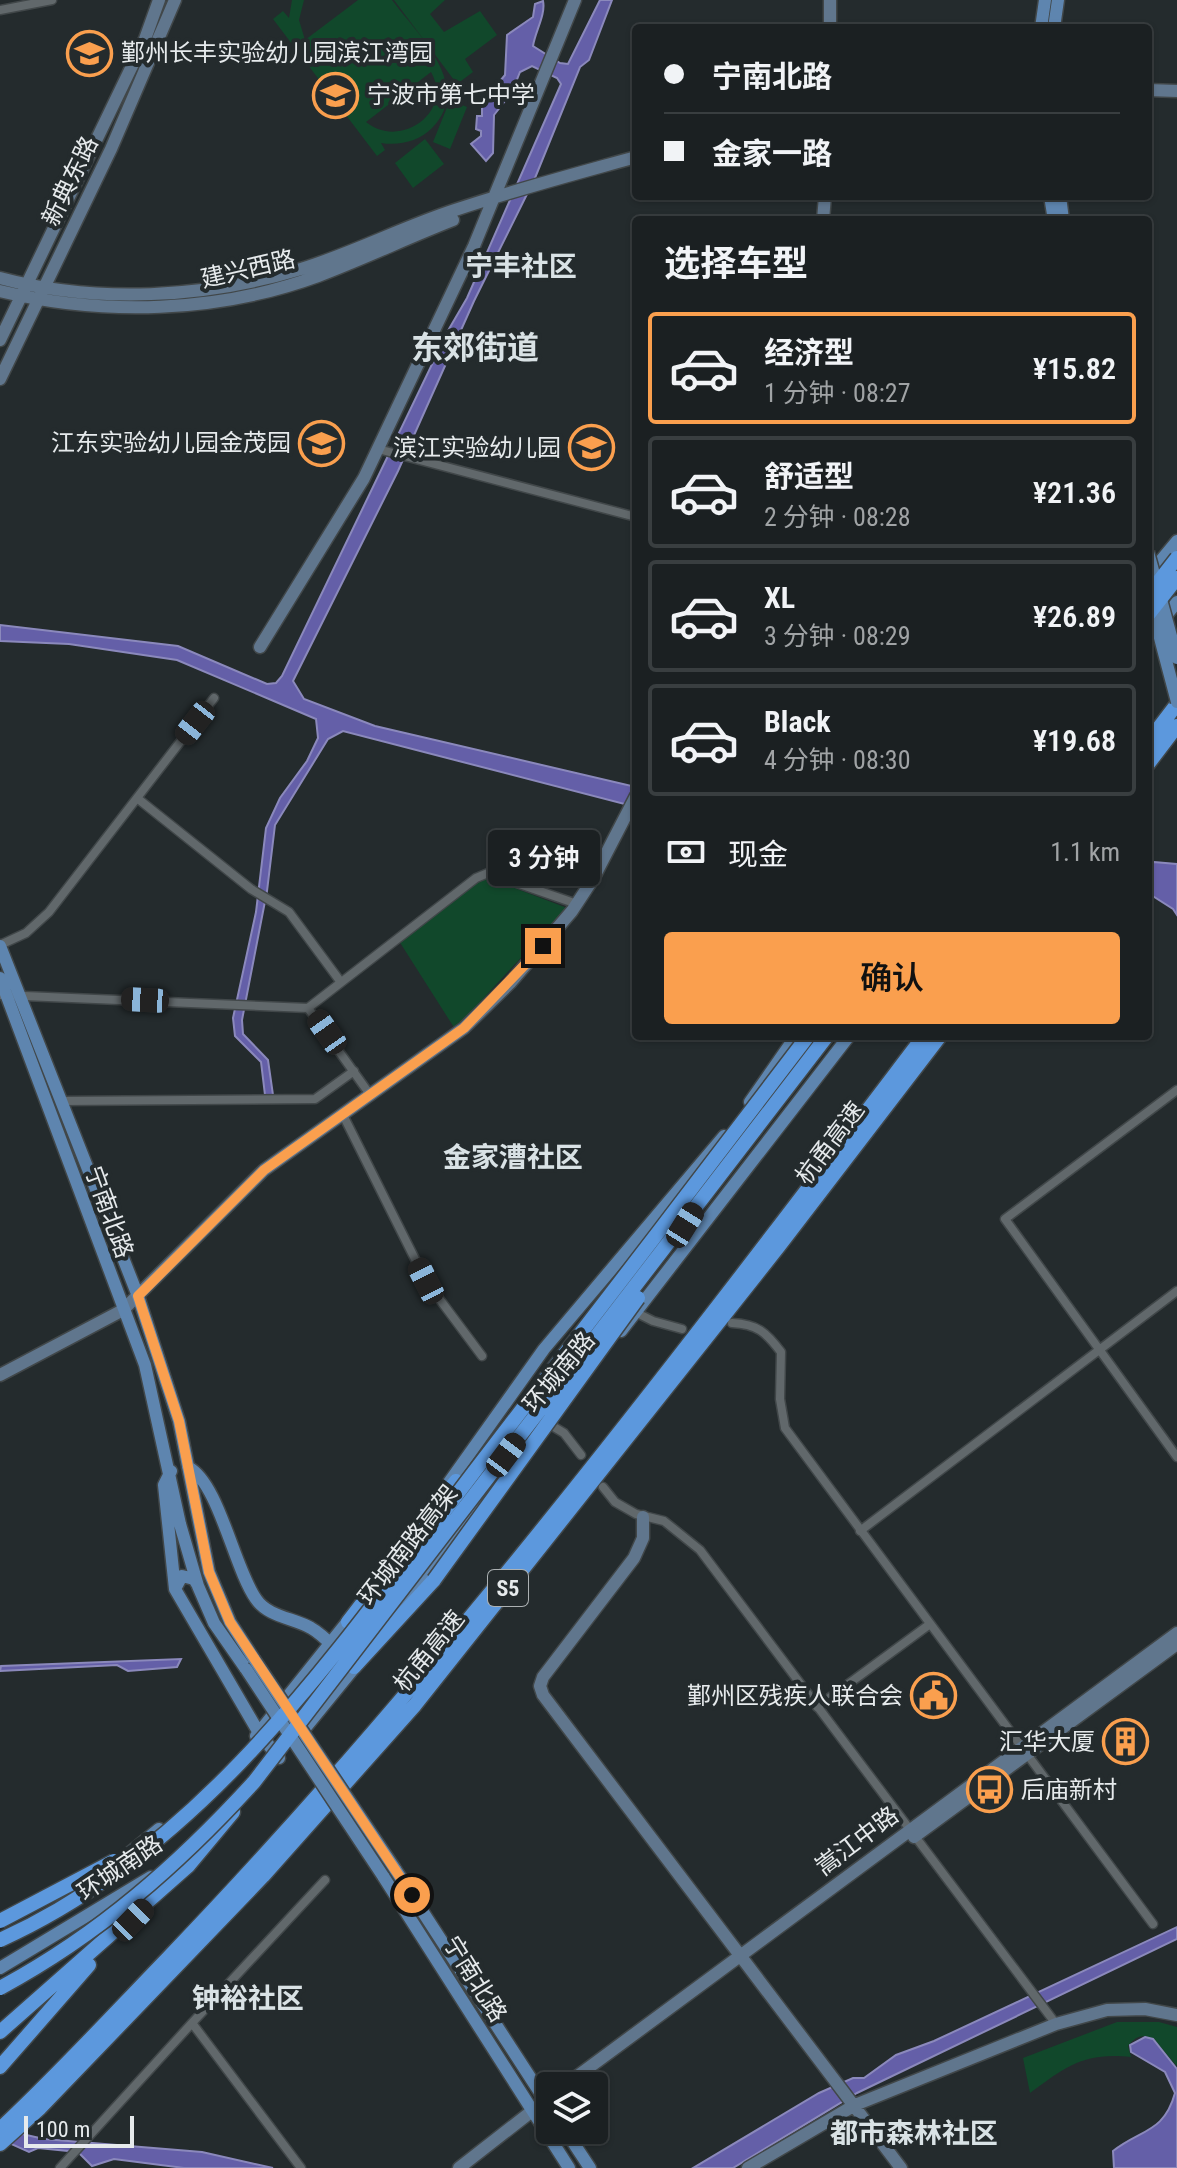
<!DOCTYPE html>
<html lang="zh">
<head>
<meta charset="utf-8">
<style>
  body { margin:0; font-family:"Roboto Condensed","Noto Sans SC",sans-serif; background:#282d2f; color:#f1f3f6; height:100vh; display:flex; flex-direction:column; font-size:30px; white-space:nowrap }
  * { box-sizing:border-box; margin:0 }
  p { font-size:26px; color:#a0a3a5 }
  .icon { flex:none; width:44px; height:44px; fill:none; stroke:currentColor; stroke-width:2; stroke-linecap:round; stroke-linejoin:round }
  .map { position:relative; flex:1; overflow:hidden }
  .side { position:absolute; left:632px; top:216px; width:520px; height:824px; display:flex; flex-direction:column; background:#1b2022; border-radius:8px; box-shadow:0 2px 6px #0004,0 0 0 2px #393e40 }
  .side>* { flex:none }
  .hud { position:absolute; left:632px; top:24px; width:520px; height:176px; border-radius:8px; box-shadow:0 2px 6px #0004,0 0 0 2px #393e40; display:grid; align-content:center; height:176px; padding:0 32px; background:#1b2022 }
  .tools { position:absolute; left:536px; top:2072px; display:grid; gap:16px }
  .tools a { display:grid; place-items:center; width:72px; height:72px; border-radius:8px; background:#1b2022; box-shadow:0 2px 6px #0004,0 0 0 2px #393e40; font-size:40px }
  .scale { position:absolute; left:24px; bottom:20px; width:110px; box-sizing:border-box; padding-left:8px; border:4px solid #e6eaec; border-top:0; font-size:22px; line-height:28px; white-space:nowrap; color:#e6eaec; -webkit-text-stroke:6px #242b2d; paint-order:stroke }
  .end { position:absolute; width:36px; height:36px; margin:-18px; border:10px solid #fa9f4e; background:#111; box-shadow:0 0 0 4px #111 }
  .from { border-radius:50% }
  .bubble { position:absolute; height:56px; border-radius:8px; background:#1b2022; box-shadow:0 2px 6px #0004,0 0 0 2px #393e40; font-size:26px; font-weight:600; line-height:56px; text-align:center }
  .car { position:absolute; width:24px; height:48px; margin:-24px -12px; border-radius:10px; box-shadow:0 0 6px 2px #0007; background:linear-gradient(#222 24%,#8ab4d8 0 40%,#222 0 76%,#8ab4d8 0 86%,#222 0) }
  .hud b { display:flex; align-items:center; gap:28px; height:76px; font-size:30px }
  .hud b+b { border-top:2px solid #393e40 }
  .hud i { width:20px; height:20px; background:#f1f3f6 }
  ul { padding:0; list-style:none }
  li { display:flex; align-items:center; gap:24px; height:112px; margin:0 16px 12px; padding:0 16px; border:4px solid #393e40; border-radius:8px }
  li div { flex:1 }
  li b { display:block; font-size:30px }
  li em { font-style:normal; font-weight:600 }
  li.selected { border-color:#fa9f4e }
  li>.icon { width:72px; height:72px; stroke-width:1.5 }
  h2 { padding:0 32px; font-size:36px; line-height:96px }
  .pay { display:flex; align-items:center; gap:20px; height:88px; padding:0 32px; font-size:30px }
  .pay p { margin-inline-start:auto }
  .cta { display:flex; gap:16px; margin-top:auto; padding:16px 32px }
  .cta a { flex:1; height:92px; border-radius:8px; background:#fa9f4e; color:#111; font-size:32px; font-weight:600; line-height:92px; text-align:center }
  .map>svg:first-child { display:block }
  .green { fill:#11482b; fill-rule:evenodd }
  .water { fill:#645fa8; stroke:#8b89bc; stroke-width:2 }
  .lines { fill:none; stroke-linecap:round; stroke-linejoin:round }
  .street-casing { stroke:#414749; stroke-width:11 }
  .secondary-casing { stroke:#414749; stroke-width:15 }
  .primary-casing { stroke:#414749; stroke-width:15 }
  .highway-casing { stroke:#414749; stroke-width:17 }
  .street { stroke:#61686b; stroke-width:8 }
  .secondary { stroke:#60768d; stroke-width:12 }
  .primary { stroke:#5e85af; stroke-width:12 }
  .highway { stroke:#5c98dd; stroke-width:14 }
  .primary-bridge-casing { stroke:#414749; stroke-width:15; stroke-linecap:butt }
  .highway-bridge-casing { stroke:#414749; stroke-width:17; stroke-linecap:butt }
  .primary-bridge { stroke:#5e85af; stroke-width:12 }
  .highway-bridge { stroke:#5c98dd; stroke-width:14 }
  .route { stroke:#fa9f4e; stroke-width:10 }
  .labels { text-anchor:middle; stroke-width:8; stroke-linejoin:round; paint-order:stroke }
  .shield { fill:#242b2d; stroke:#acb1b3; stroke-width:2 }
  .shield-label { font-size:22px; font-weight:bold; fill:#e6eaec }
  .poi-label { font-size:24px; fill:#e6eaec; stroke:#242b2d; text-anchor:end }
  .street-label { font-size:24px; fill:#e6eaec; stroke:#242b2d }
  .quarter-label { font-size:28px; font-weight:bold; fill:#d9e2e5; stroke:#242b2d }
  .district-label { font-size:32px; font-weight:bold; fill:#d9e2e5; stroke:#242b2d }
</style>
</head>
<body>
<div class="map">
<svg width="1177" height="2168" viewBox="0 0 1177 2168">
  <rect width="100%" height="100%" fill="#242b2d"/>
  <path class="green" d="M292,0H304L299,20L305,40L358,0H392C417,34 474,85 432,128C419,141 400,146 381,143L385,150L377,156L273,19L283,11L289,18ZM431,72C454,112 400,150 366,122Z
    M394,0H445L430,14L444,32L480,11L497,35L465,59L473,72L457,84Z
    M450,100L467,107L450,149L433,142Z
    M425,139L444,164L413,188L395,163Z
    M483,876L567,908L455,1029L399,941Z
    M1117,2022H1159L1177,2027V2066C1163,2052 1147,2020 1128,2046L1131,2057C1084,2052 1067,2066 1030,2093L1023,2058Z"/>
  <path class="water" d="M600,0H612L589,60L580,67L535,178L474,301L398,471L293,681L304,699L375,726L636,787V807L343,731L328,739L275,825L267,891L242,1020L243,1034L268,1060L273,1095H265L261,1062L235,1036L233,1018L256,912L266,828L280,798L307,761L318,738L316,719L177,660L69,644L0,641V625L178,646L267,684L276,683L282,676L449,329L467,298L561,84L557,78L532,66L520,72L512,92L494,115L493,153L486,161L471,144L481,136V131L476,129L477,116H482V103L505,75L507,35L533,17L535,4L543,1C546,14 535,32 533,46L560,63L568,64Z
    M1154,862L1177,864V915L1173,909L1148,893V864Z
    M181,1659L177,1667L128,1671L117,1665L0,1671L1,1666Z
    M1177,1927V1939L857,2093L733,2168H693L819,2093L853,2078H864L896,2055L934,2041Z
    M1145,2037L1153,2039L1177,2069V2168H1114L1113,2151C1141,2129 1164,2133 1175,2093L1165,2072L1131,2052L1130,2045Z
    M0,2129L44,2139L202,2152L273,2168H184L114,2159L92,2166L78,2152L38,2148L29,2152L0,2139Z"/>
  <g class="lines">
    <defs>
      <path id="street" d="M0,10L52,0
        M378,449L636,517
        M137,798L251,889L289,912L340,981
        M0,945L26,933L49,912L214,698
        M0,995L308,1008L371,1096
        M308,1008L476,878L488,873L577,904
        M1177,1090L1005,1219L1177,1457
        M61,1101L315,1099L354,1071
        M343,1115L426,1281L482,1356
        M631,1310L653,1321L682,1329
        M732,1323C757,1324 766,1332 781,1352L780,1399L785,1428L1153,1924
        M544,1421L564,1433L581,1455
        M603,1487L615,1502L636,1514L664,1521L700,1550L1056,2024
        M860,1531L1177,1291
        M817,1707L930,1624
        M60,2168L192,2023
        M301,2168L192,2023L325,1880"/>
      <path id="secondary" d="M830,0V28
        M1148,90L1177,91
        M823,220L825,196
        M0,278C97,304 205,298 301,269C353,253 403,227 455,210C514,190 575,174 636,157
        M0,291C104,316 217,313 318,276C363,259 407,238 453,220
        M0,340L145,39L159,0
        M0,379L111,149L175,0
        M260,647L364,478L474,246L575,0
        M0,1375L123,1310L264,1170L464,1028L510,983L572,911L593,879L636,796
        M643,1517V1538L634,1558L543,1677L540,1686L543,1695L901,2168
        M914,1837L1177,1644
        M564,2086L1177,1633
        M459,2168L550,2097
        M748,2168L855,2105L1056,2024L1107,2010L1145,2009L1177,2015"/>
      <path id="primary" d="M1041,28L1045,0
        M1054,28L1058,0
        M1050,196L1054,220
        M1060,196L1063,220
        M1148,576L1177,541
        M1148,638L1177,602
        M0,946L138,1296L179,1421L209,1572L230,1622L254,1659
        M0,978L145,1365L180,1524L198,1586L214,1623L246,1669
        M750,1102L796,1036
        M621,1331L849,1036
        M188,1467C219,1483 234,1568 256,1599C268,1617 294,1618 311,1628C320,1633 328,1641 335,1648
        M171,1471L164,1485L175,1589L182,1576L194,1579L197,1584
        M445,1488L544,1349L724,1136
        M175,1589L259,1733L279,1758
        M386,1624L498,1481
        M256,1736L352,1616
        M297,1738L359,1662
        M127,1855L159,1829
        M395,1869L550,2108
        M383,1876L569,2168
        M0,1968L151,1877
        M565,2130L590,2168"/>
      <path id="highway" d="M1148,742L1177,704
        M1148,764L1177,726
        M348,1622L456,1481
        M354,1667L434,1580
        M0,2032L188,1866L233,1812
        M0,2067L89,1965
        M0,2129C58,2075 112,2016 167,1959C443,1672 683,1353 924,1036
        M0,2144L40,2108L263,1876L415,1705L779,1246L940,1036"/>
    </defs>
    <use href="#street" class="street-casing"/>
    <use href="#secondary" class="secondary-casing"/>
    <use href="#primary" class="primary-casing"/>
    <use href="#highway" class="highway-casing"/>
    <use href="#street" class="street"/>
    <use href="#secondary" class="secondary"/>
    <use href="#primary" class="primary"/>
    <use href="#highway" class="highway"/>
    <defs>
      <path id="primary-bridge" d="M1148,552L1177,658
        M1151,604L1177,702
        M254,1659L395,1869
        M246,1669L383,1876"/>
      <path id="highway-bridge" d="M1148,595L1177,558
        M1148,615L1177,578
        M434,1580L638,1298
        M0,1921L114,1861
        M0,1940C213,1844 349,1634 487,1455C594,1316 702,1176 808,1036
        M0,1988C100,1934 178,1865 254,1782L827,1036"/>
    </defs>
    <use href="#primary-bridge" class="primary-bridge-casing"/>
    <use href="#highway-bridge" class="highway-bridge-casing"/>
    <use href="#primary-bridge" class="primary-bridge"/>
    <use href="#highway-bridge" class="highway-bridge"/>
  </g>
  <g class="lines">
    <path class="route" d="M412,1895L230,1622L209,1572L179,1421L138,1296L264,1170L464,1028L543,946"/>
  </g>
  <defs>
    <symbol id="school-ring" viewBox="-11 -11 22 22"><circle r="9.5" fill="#242b2d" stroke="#fa9f4e" stroke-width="1.5"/><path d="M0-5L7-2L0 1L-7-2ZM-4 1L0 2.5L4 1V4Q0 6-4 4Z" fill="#fa9f4e"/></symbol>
    <symbol id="civic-ring" viewBox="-11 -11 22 22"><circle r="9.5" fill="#242b2d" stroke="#fa9f4e" stroke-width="1.5"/><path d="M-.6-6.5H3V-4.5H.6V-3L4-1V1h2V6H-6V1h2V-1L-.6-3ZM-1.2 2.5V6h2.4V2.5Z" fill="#fa9f4e"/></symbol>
    <symbol id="building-ring" viewBox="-11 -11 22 22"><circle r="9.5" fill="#242b2d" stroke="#fa9f4e" stroke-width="1.5"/><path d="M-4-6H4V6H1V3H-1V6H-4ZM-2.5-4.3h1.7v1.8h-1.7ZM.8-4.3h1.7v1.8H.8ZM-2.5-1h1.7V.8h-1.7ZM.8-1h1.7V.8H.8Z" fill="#fa9f4e"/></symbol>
    <symbol id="bus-ring" viewBox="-11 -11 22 22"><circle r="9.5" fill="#242b2d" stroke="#fa9f4e" stroke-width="1.5"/><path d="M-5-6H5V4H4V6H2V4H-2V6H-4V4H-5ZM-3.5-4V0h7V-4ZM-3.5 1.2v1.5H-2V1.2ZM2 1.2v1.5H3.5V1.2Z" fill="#fa9f4e"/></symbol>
  </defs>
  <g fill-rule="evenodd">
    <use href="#school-ring" x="64" y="28" width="51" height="51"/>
    <use href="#school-ring" x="310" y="70" width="51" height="51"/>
    <use href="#school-ring" x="296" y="418" width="51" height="51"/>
    <use href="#school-ring" x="566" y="422" width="51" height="51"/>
    <use href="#civic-ring" x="908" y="1670" width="51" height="51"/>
    <use href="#building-ring" x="1100" y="1716" width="51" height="51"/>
    <use href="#bus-ring" x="964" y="1764" width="51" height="51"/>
  </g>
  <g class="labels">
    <rect class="shield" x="488" y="1570" width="40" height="36" rx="6"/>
    <g class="shield-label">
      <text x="508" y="1596">S5</text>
    </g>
    <g class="poi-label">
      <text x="121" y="61" text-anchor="start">鄞州长丰实验幼儿园滨江湾园</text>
      <text x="367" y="103" text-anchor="start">宁波市第七中学</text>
      <text x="291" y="451">江东实验幼儿园金茂园</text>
      <text x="561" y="456">滨江实验幼儿园</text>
      <text x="903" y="1704">鄞州区残疾人联合会</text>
      <text x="1095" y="1750">汇华大厦</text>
      <text x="1021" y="1798" text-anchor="start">后庙新村</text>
    </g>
    <g class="street-label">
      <text transform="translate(70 181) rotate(-64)" y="8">新典东路</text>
      <text transform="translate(248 269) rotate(-13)" y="8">建兴西路</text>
      <text transform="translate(830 1143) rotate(-53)" y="8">杭甬高速</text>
      <text transform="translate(109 1212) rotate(70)" y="8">宁南北路</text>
      <text transform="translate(559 1372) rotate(-50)" y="8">环城南路</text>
      <text transform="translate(408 1545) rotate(-52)" y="8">环城南路高架</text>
      <text transform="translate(429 1651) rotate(-51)" y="8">杭甬高速</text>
      <text transform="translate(857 1841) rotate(-37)" y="8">嵩江中路</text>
      <text transform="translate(120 1868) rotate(-34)" y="8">环城南路</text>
      <text transform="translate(475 1979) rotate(58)" y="8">宁南北路</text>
    </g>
    <g class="quarter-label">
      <text x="521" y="276">宁丰社区</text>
      <text x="513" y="1167">金家漕社区</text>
      <text x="248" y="2008">钟裕社区</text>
      <text x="914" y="2143">都市森林社区</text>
    </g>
    <g class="district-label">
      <text x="475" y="359">东郊街道</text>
    </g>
  </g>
</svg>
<div class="tools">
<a><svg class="icon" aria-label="layers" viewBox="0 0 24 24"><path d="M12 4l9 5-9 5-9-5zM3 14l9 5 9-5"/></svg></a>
</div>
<div class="scale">100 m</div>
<i class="end from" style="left:412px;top:1895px"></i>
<i class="end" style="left:543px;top:946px"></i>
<div class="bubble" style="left:488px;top:830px;width:112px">3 分钟</div>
<i class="car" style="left:195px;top:723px;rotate:218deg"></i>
<i class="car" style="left:145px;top:1000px;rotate:273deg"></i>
<i class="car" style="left:327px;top:1032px;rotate:325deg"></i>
<i class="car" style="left:685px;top:1225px;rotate:32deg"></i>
<i class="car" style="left:426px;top:1281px;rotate:333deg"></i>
<i class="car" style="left:506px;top:1455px;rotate:37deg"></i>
<i class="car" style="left:133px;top:1920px;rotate:44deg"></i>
<div class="hud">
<b><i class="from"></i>宁南北路</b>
<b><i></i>金家一路</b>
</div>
<section class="side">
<h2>选择车型</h2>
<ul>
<li class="selected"><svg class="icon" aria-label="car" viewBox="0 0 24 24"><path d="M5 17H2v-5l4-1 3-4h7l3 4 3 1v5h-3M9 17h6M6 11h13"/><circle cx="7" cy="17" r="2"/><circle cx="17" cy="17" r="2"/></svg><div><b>经济型</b><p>1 分钟 · 08:27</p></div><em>¥15.82</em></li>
<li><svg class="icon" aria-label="car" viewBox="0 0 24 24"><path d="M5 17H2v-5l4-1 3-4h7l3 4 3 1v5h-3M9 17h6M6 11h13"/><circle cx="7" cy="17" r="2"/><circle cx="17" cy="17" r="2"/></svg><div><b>舒适型</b><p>2 分钟 · 08:28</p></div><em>¥21.36</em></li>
<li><svg class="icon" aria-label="car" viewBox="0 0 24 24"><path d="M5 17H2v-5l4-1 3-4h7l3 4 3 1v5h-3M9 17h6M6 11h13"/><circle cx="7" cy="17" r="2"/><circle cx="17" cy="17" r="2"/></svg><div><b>XL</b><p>3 分钟 · 08:29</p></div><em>¥26.89</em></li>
<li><svg class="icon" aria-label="car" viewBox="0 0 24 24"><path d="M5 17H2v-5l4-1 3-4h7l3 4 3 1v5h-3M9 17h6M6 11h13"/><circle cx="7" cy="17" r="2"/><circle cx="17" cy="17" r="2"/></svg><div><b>Black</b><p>4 分钟 · 08:30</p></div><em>¥19.68</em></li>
</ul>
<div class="pay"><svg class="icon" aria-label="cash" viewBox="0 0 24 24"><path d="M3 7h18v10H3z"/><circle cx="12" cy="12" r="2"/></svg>现金<p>1.1 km</p></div>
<div class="cta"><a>确认</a></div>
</section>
</div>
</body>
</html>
